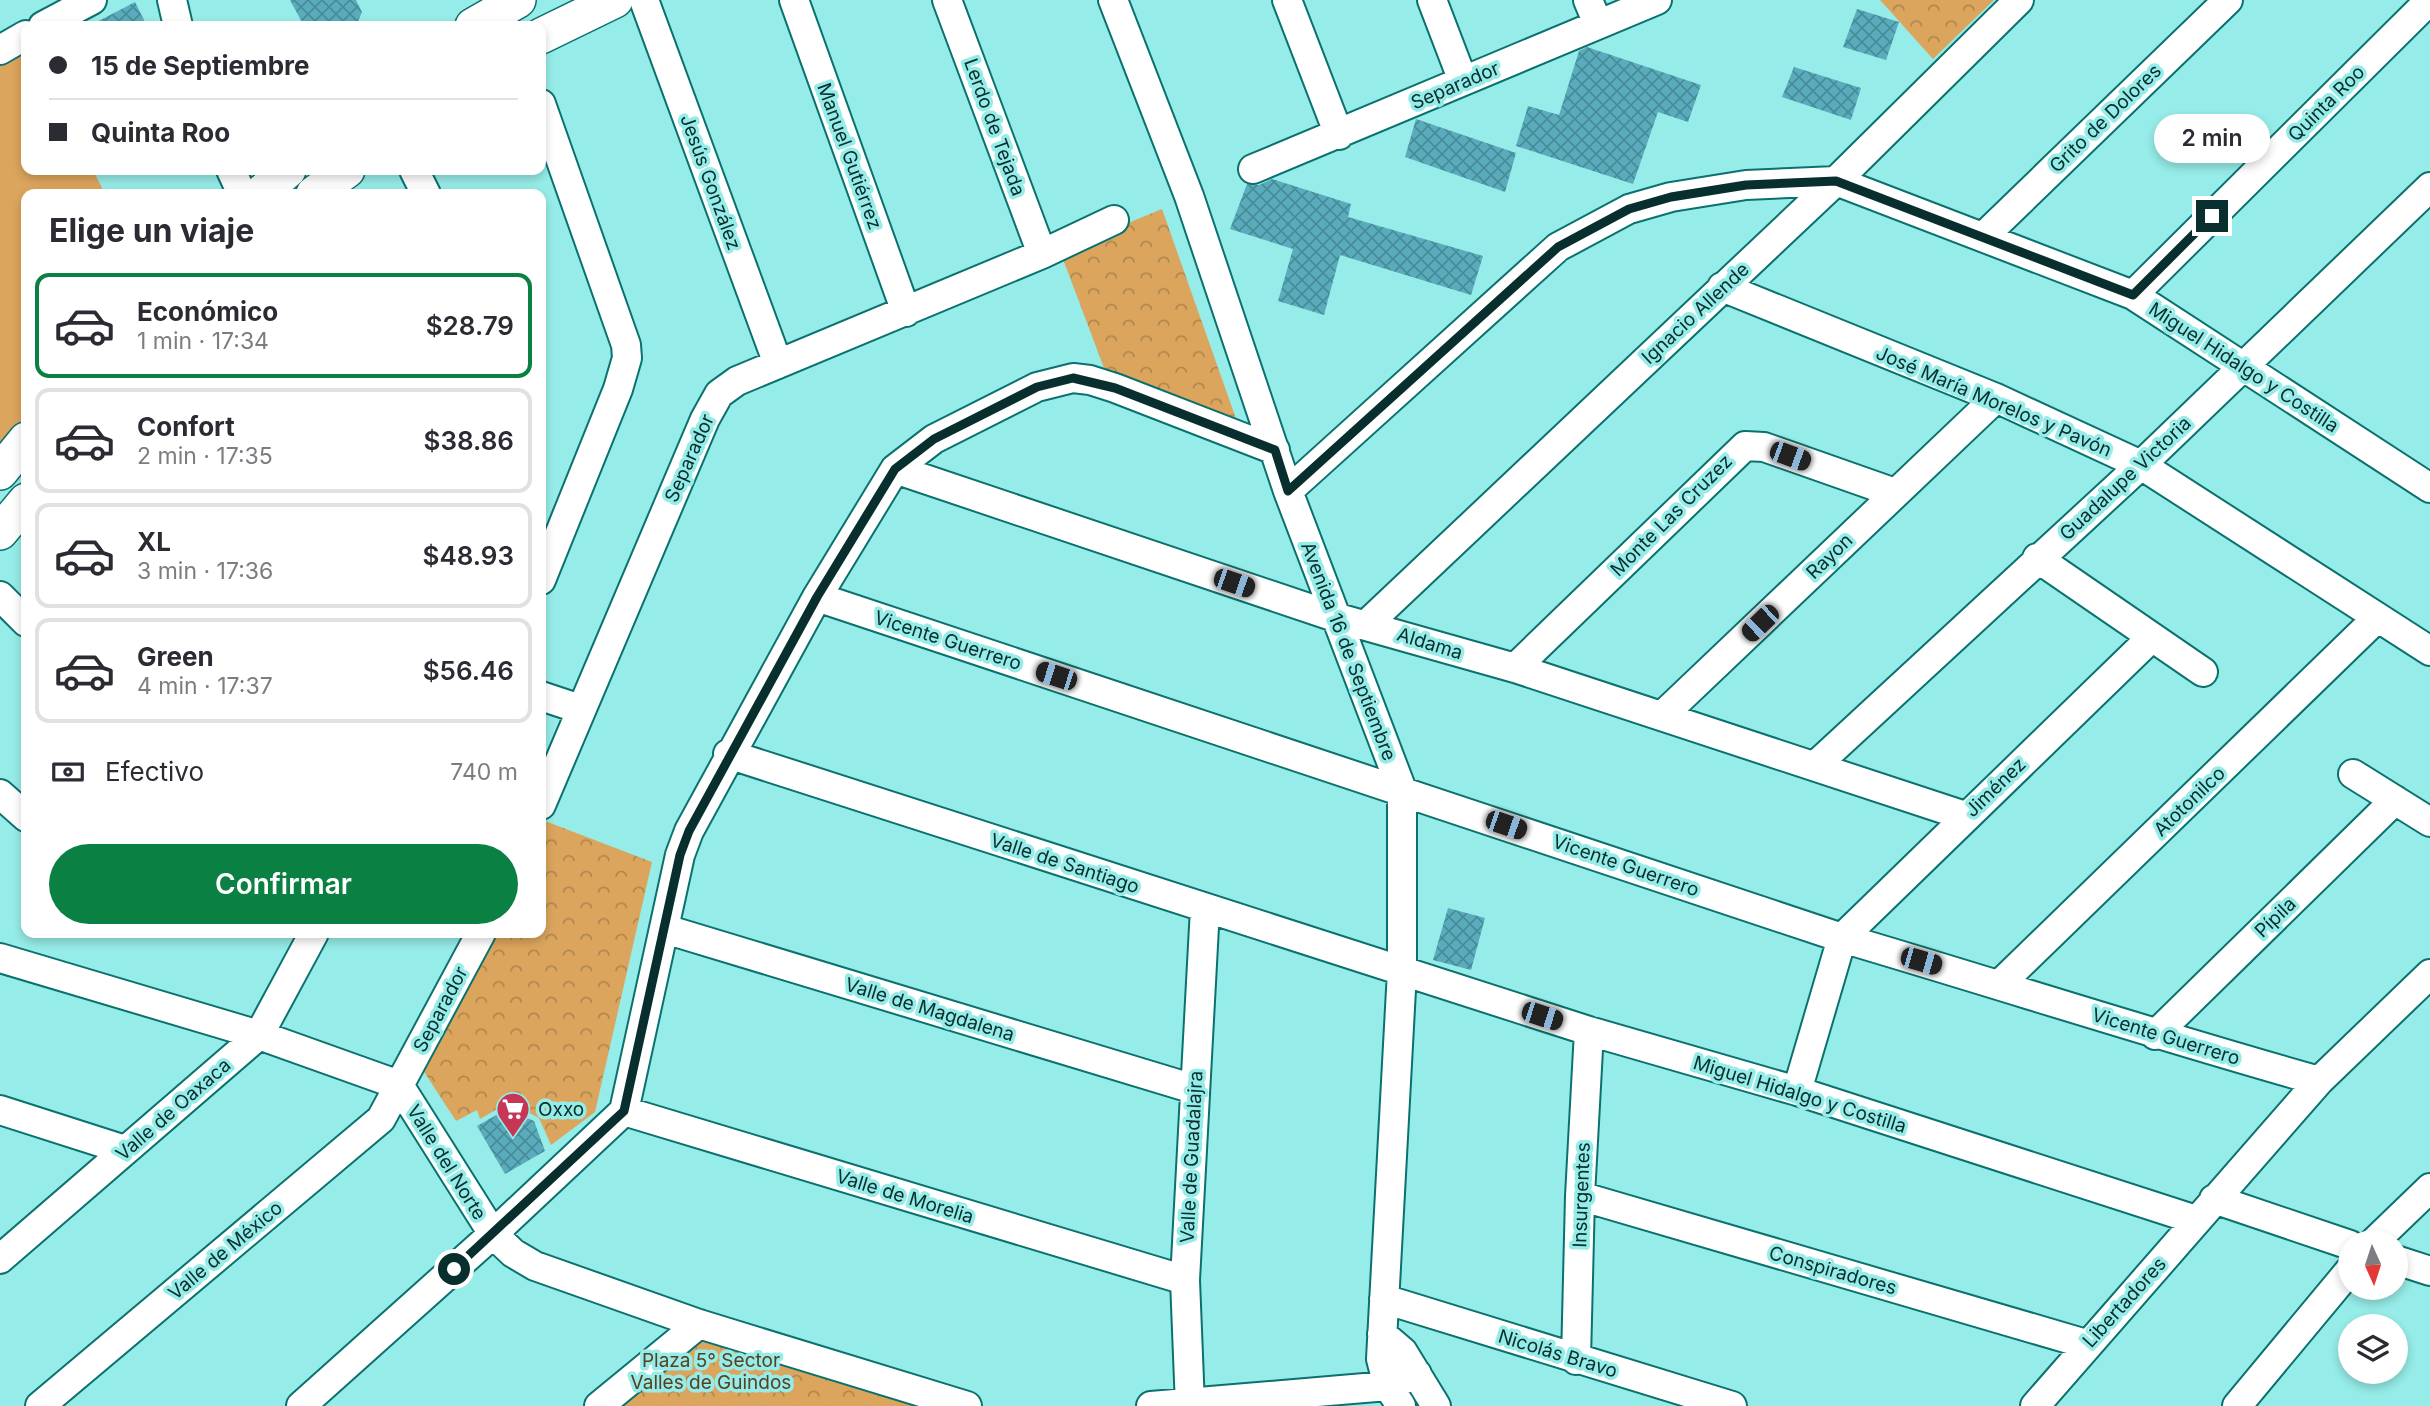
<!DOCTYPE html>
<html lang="es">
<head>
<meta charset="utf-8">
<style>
  body { margin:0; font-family:Inter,sans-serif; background:#f2f2f3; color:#2b2b33; height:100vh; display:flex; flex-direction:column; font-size:26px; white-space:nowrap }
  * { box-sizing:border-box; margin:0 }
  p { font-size:23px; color:#7c7c81 }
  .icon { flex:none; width:38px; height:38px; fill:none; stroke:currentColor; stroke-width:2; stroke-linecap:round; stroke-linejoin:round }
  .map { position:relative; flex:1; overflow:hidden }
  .side { position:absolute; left:21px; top:189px; width:525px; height:749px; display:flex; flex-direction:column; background:#fff; border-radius:14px; box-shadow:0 4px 10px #0003 }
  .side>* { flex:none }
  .top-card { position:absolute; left:21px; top:21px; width:525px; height:154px; border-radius:14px; box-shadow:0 4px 10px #0003; display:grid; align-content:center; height:154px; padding:0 28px; background:#fff }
  .needle { width:46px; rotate:177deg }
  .tools { position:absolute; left:2338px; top:1230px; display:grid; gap:14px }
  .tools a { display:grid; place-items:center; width:70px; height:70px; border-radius:50%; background:#fff; box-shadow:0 4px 10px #0003; font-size:35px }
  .end { position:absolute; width:32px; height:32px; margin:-16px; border:9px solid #082e2d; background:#fff; box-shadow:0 0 0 4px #fff }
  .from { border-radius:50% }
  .bubble { position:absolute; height:49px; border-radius:24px; background:#fff; box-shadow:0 4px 10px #0003; font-size:23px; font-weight:600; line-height:49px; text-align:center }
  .car { position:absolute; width:21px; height:42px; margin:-21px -10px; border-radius:9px; box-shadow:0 0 5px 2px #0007; background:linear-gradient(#222 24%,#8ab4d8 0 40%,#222 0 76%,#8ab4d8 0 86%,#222 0) }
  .top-card b { display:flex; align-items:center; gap:24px; height:66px; font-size:26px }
  .top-card b+b { border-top:2px solid #e1e1e2 }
  .top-card i { width:18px; height:18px; background:#2b2b33 }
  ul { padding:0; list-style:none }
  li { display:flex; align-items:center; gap:21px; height:105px; margin:0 14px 10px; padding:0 14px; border:4px solid #e1e1e2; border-radius:14px }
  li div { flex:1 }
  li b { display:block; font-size:26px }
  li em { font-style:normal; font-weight:600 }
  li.active { border-color:#0b8043 }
  li>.icon { width:63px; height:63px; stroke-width:1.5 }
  h2 { padding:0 28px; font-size:32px; line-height:84px }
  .pay { display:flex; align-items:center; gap:18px; height:77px; padding:0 28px; font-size:26px }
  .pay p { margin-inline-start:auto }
  .button { display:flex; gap:14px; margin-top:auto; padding:14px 28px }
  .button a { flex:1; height:80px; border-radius:42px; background:#0b8043; color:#fff; font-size:28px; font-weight:600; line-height:80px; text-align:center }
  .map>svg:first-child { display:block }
  .grass { fill:#dca55d }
  .park { fill:url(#park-crowns) }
  .building { fill:url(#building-cross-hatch) }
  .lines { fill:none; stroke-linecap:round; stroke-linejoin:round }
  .minor-casing { stroke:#0a716f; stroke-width:32 }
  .major-casing { stroke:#0a716f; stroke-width:38 }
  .minor { stroke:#fff; stroke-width:28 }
  .major { stroke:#fff; stroke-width:35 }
  .route { stroke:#082e2d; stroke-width:9 }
  .labels { text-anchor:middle; stroke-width:7; stroke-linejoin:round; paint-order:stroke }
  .street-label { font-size:19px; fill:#082e2d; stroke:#96ece8 }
  .poi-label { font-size:19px; fill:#082e2d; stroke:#96ece8; text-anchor:start }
  .park-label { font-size:19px; fill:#59401e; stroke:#96ece8 }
</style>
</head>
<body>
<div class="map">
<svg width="2430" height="1406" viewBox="0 0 2430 1406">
  <defs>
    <pattern id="park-crowns" width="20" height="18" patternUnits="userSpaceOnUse" patternTransform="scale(1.75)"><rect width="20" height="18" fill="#dca55d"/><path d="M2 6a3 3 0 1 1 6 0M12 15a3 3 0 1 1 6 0" fill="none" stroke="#b0874d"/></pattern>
    <pattern id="building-cross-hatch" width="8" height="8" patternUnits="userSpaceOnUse" patternTransform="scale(1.75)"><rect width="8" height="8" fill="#5aacbd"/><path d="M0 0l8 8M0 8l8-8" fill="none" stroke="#488c9a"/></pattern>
  </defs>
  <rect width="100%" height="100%" fill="#96ece8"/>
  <path class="grass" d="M26,45V170H93L105,194H26V416L0,451V60Z"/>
  <path class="park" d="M1880,0H1994L1933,59Z
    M1162,209L1240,430L1107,376L1060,251Z
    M545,821L652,862L595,1112L551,1145L539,1118L509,1102L480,1119L477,1110L456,1121L421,1067L488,933H541V830Z
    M702,1332L928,1406H615Z"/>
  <path class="building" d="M290,0H356L362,12L356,26H304Z
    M135,2L147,26H89Z
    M1857,9L1899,22L1886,60L1843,47Z
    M1587,47L1701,85L1688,122L1658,112L1633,184L1516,146L1528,106L1559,115L1579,51Z
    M1794,67L1861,88L1851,120L1782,97Z
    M1416,119L1516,153L1505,192L1405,157Z
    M1272,179L1351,204L1348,217L1483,256L1471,295L1340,255L1324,315L1278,301L1293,249L1230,229L1247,184L1259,185Z
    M1448,908L1485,918L1471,970L1433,960Z
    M507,1109L534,1121L545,1151L505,1174L477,1126Z"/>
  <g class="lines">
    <defs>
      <path id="minor" d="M172,0L178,26
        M644,0L778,364
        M794,0L906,312
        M947,0L1042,254
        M1113,0L1189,196L1288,491L1402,790V971L1381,1359L1388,1386L1401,1406
        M1287,0L1339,135
        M1432,0L1463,81
        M1588,0L1598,24
        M43,26L92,0
        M0,50L26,35
        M541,104L626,345L627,358L618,389L541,580
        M1253,169L1657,0
        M231,170L242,194
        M414,170L426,194
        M1983,237L2228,0
        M1722,287L1996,398L2141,465L2430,651
        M2133,295L2430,0
        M895,469L1338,618L1515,668L1965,816
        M1288,491L1558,247L1629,209L1671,197L1746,185L1836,181L2133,295L2430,488
        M2037,558L2203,672
        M0,596L26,622
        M817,597L1842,938C2001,985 2159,1036 2319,1081
        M1367,624L1836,181L2019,0
        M1515,668L1745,446L1764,447L1895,493
        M541,696L580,709
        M1663,715L1996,398
        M728,754L1589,1031L1797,1091L2196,1220
        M1816,765L2141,465L2430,187
        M2353,774L2430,822
        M0,794L26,817
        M541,805L705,419L719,394L737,381L1042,254L1114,220
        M665,929L1194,1089
        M0,958L259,1035L399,1085L493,1234L513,1253L535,1266L699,1324L967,1406
        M2000,984L2377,618
        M2155,1035L2395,800
        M1797,1091L1842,938L2151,638
        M0,1110L125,1150
        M624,1111L1185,1280
        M1580,1196L2086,1344
        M2214,1199L2350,1245
        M2374,1242L2430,1188
        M0,1259L259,1035L314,933
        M2396,1260L2430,1271
        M1384,1299L1732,1406
        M1382,1334L1403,1352L1436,1406
        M1576,1360L1580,1196L1589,1031
        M40,1406L381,1119L481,933
        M301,1406L493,1234L624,1111L680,855L689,831L817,597L895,469L934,439L1037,387L1073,378L1090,380L1115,388L1275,450
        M599,1406L699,1324
        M1151,1406L1388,1386L1417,1374
        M1190,1406L1185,1280L1205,908
        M2035,1406L2319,1081L2430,974
        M2237,1406L2350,1270"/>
      <path id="major" d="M473,26L518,0
        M541,36L615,0
        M260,194L288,170
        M314,194L347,170
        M0,472L26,440
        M0,532L26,501"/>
    </defs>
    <use href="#minor" class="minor-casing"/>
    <use href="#major" class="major-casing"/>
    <use href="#minor" class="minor"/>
    <use href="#major" class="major"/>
  </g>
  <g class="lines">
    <path class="route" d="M454,1269L624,1111L680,855L689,831L817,597L895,469L934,439L1037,387L1073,378L1115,388L1275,450L1288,491L1558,247L1629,209L1671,197L1746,185L1836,181L2133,295L2212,216"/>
  </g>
  <defs>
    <symbol id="supermarket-pin" viewBox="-11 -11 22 30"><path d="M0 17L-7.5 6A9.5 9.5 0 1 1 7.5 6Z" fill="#c63656" stroke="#96ece8"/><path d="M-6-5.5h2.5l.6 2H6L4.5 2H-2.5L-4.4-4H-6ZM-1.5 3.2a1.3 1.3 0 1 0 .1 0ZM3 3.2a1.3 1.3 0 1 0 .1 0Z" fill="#fff"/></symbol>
  </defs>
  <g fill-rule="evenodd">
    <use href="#supermarket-pin" x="494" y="1090" width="38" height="52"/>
  </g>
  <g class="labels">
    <g class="street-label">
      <text transform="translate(1455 85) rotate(-23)" y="7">Separador</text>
      <text transform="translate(2326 103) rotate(-45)" y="7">Quinta Roo</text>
      <text transform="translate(2105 118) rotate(-44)" y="7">Grito de Dolores</text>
      <text transform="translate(995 127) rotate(70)" y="7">Lerdo de Tejada</text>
      <text transform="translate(850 156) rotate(70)" y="7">Manuel Gutiérrez</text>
      <text transform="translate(711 182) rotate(70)" y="7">Jesús González</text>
      <text transform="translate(1695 313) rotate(-43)" y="7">Ignacio Allende</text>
      <text transform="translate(2244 367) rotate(33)" y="7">Miguel Hidalgo y Costilla</text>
      <text transform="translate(1994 401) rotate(23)" y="7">José María Morelos y Pavón</text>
      <text transform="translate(689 458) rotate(-66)" y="7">Separador</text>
      <text transform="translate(2125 478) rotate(-43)" y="7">Guadalupe Victoria</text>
      <text transform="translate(1671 515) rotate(-45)" y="7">Monte Las Cruzez</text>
      <text transform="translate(1829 556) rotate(-44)" y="7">Rayon</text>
      <text transform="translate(948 640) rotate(18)" y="7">Vicente Guerrero</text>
      <text transform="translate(1430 643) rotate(17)" y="7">Aldama</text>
      <text transform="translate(1349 651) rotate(69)" y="7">Avenida 16 de Septiembre</text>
      <text transform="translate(1995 787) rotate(-44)" y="7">Jiménez</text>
      <text transform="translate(2189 801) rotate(-44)" y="7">Atotonilco</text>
      <text transform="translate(1065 863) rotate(18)" y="7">Valle de Santiago</text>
      <text transform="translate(1626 865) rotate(19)" y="7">Vicente Guerrero</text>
      <text transform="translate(2275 917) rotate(-44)" y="7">Pípila</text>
      <text transform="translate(440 1009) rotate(-62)" y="7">Separador</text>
      <text transform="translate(930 1009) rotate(17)" y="7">Valle de Magdalena</text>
      <text transform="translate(2166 1036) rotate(17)" y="7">Vicente Guerrero</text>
      <text transform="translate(1800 1094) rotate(17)" y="7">Miguel Hidalgo y Costilla</text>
      <text transform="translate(173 1109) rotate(-41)" y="7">Valle de Oaxaca</text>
      <text transform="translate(1191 1157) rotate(-87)" y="7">Valle de Guadalajra</text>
      <text transform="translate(447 1162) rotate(58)" y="7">Valle del Norte</text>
      <text transform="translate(1581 1195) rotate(-88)" y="7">Insurgentes</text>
      <text transform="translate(905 1196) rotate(17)" y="7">Valle de Morelia</text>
      <text transform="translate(225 1250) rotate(-40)" y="7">Valle de México</text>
      <text transform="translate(1833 1270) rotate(16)" y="7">Conspiradores</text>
      <text transform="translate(2124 1302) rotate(-48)" y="7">Libertadores</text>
      <text transform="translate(1558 1353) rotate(17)" y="7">Nicolás Bravo</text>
    </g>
    <g class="poi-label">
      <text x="538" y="1116">Oxxo</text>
    </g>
    <g class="park-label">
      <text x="711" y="1367">Plaza 5° Sector<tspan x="711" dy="22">Valles de Guindos</tspan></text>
    </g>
  </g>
</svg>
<div class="tools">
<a><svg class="needle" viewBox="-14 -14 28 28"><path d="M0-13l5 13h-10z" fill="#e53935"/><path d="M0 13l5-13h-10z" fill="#7c7c81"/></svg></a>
<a><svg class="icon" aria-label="layers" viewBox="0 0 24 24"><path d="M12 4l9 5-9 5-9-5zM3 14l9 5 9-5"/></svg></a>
</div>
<i class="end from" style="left:454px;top:1269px"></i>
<i class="end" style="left:2212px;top:216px"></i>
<div class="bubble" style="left:2154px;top:114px;width:116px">2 min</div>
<i class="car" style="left:1790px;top:456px;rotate:110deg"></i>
<i class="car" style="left:1234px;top:583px;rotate:109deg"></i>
<i class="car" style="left:1760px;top:623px;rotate:226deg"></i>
<i class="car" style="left:1056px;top:676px;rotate:288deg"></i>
<i class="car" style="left:1506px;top:825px;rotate:109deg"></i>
<i class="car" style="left:1921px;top:961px;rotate:106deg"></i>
<i class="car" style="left:1542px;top:1016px;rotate:108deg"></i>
<div class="top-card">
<b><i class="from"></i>15 de Septiembre</b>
<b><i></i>Quinta Roo</b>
</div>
<section class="side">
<h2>Elige un viaje</h2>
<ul>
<li class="active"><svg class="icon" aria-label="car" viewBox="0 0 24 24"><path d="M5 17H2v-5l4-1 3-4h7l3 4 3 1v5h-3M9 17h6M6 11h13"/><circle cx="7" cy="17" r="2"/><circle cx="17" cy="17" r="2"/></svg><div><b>Económico</b><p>1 min · 17:34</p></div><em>$28.79</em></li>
<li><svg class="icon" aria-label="car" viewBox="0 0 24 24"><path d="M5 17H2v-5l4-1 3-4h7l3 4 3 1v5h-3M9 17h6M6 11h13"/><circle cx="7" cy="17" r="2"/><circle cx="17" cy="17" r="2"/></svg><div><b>Confort</b><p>2 min · 17:35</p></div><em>$38.86</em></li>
<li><svg class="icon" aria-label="car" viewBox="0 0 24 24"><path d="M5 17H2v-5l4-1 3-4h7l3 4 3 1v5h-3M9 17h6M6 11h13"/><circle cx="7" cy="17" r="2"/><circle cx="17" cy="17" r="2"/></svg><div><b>XL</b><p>3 min · 17:36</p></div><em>$48.93</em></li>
<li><svg class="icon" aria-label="car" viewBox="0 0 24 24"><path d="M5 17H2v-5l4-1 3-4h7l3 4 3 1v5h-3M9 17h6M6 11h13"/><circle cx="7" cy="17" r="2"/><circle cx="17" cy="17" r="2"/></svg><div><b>Green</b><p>4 min · 17:37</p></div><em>$56.46</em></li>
</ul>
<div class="pay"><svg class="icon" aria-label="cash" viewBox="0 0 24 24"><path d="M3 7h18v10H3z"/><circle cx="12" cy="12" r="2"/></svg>Efectivo<p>740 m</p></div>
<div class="button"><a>Confirmar</a></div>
</section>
</div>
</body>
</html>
